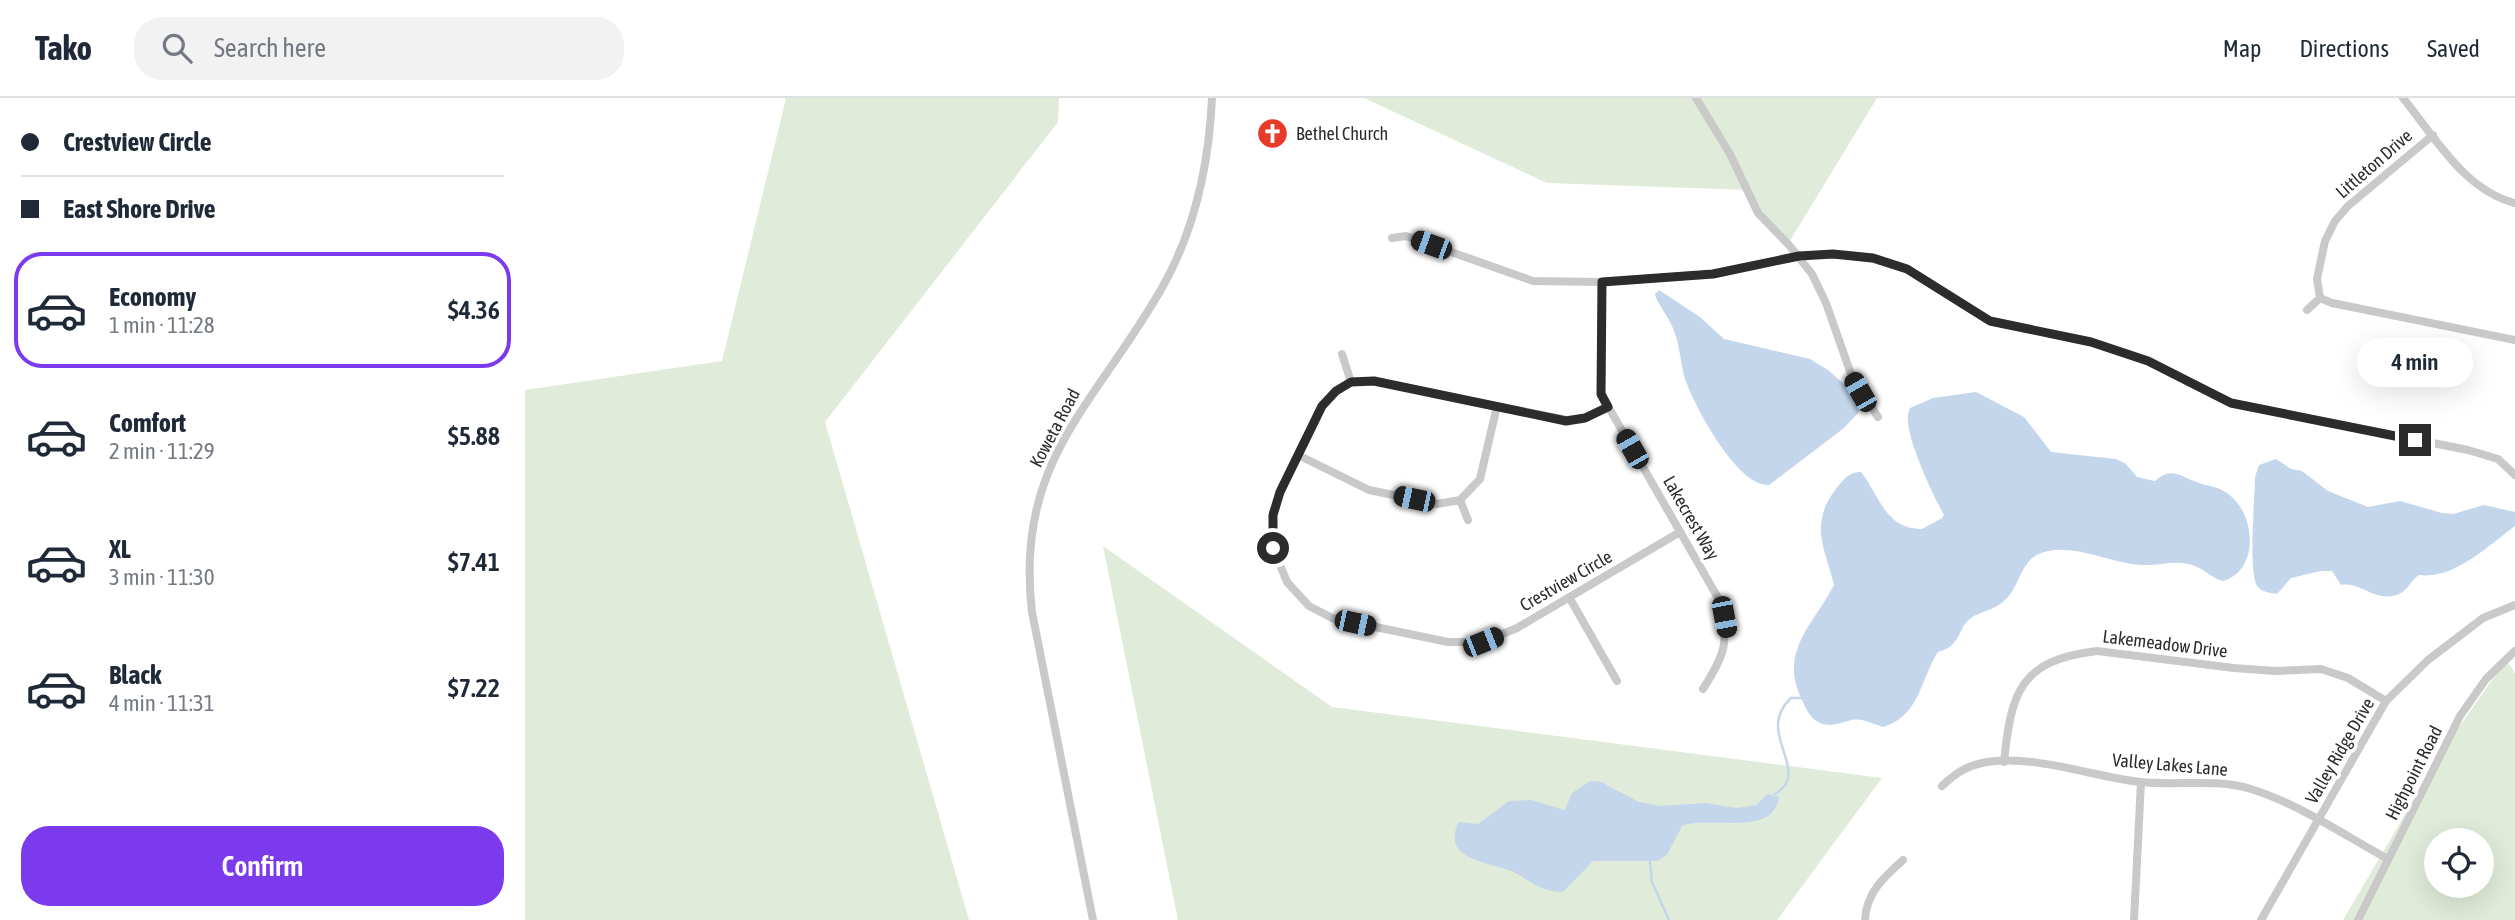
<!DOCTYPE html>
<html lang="en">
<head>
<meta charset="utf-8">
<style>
  body { margin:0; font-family:"Asap Condensed",sans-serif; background:#f2f2f3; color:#1f2937; height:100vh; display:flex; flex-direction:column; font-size:26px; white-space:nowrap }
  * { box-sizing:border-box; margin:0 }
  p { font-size:23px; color:#747a83 }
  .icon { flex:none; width:38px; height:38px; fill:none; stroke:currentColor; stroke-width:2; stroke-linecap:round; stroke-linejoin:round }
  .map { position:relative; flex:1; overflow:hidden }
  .drawer { display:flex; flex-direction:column; background:#fff; width:525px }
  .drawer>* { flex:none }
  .banner { display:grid; align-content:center; height:154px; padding:0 21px; background:#fff }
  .controls { position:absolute; left:1899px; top:730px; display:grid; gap:14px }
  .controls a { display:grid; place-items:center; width:70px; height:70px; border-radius:50%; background:#fff; box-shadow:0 7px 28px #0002; font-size:35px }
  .end { position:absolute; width:32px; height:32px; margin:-16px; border:9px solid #2c2c2c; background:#fff; box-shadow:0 0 0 4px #fff }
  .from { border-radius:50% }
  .bubble { position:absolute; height:49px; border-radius:24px; background:#fff; box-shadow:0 7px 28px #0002; font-size:23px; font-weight:600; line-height:49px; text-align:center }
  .car { position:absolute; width:21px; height:42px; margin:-21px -10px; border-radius:9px; box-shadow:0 0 5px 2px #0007; background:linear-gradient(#222 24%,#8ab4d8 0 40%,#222 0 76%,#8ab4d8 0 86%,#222 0) }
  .banner b { display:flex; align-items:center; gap:24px; height:66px; font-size:26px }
  .banner b+b { border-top:2px solid #e0e1e3 }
  .banner i { width:18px; height:18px; background:#1f2937 }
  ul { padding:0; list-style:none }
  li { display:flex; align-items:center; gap:21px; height:116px; margin:0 14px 10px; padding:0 7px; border:4px solid transparent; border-radius:28px }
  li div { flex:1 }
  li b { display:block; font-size:26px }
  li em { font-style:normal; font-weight:600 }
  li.selected { border-color:#7c3aed }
  li>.icon { width:63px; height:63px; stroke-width:1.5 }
  .cta { display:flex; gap:14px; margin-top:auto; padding:14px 21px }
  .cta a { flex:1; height:80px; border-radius:28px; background:#7c3aed; color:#fff; font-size:28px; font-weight:600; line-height:80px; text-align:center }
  header { display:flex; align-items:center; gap:42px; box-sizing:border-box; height:98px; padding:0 35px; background:#fff; border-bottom:2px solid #e0e1e3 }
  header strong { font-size:33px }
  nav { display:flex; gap:38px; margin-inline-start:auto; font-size:24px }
  .search { width:490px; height:63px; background:#f2f2f3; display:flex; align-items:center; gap:18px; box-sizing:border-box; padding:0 24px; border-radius:28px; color:#747a83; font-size:26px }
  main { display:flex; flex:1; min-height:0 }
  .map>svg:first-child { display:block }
  .green { fill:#e0ebd9; fill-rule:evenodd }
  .water { fill:#c4d6eb }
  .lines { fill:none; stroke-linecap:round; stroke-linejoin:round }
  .stream { stroke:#c4d6eb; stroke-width:2.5 }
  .minor { stroke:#c9c9c9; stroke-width:8 }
  .route { stroke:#2c2c2c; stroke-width:9 }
  .labels { text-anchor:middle; stroke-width:7; stroke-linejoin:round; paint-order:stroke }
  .poi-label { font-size:18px; fill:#2c2c2c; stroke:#fff; text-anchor:start }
  .street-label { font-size:18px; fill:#2c2c2c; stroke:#fff }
</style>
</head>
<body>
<header>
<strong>Tako</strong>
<div class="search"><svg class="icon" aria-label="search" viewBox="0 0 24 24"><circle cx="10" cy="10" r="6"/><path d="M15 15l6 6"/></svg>Search here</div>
<nav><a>Map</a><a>Directions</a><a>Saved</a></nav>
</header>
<main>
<section class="drawer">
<div class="banner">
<b><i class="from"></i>Crestview Circle</b>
<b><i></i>East Shore Drive</b>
</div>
<ul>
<li class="selected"><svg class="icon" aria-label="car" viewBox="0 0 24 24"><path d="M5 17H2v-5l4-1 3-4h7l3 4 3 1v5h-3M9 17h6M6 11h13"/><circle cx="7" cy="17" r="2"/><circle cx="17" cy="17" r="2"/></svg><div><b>Economy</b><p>1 min · 11:28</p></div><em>$4.36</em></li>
<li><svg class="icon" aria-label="car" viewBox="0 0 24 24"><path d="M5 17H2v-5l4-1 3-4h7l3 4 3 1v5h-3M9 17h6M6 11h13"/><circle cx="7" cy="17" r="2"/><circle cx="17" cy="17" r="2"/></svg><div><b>Comfort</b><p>2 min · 11:29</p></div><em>$5.88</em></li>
<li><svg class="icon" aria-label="car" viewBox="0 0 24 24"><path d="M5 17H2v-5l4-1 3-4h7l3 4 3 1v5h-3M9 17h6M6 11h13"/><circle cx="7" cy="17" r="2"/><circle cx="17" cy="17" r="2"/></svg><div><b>XL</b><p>3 min · 11:30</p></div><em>$7.41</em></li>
<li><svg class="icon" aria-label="car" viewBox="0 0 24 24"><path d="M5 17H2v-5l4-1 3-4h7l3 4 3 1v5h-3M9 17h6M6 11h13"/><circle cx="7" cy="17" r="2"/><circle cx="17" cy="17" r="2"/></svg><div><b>Black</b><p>4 min · 11:31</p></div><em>$7.22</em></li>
</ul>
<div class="cta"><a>Confirm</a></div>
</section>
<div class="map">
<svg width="1990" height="822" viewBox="0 0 1990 822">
  <rect width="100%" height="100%" fill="#fff"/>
  <path class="green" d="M261,0H534L533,24L300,324L444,822H0V292L197,263Z
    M839,0H1352L1263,146L1245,132L1224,92L1022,85Z
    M578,448L807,609L1357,680L1252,822H653Z
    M1981,562L1990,575V822H1818L1918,652ZM1911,742H1956V788H1911Z"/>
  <path class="water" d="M1134,192L1175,219L1199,241L1285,261L1303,272L1328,294L1334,302V314L1319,330L1244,387C1212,389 1169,307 1160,281C1155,264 1155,245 1147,228C1143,219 1136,210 1131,200L1130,196Z
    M1451,294L1499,319L1526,354L1591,361L1601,366L1612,379L1630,383C1646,369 1653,377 1669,383C1685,390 1693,386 1708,400C1731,422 1733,473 1698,483C1687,480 1680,472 1670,468C1653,461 1635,468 1617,467C1586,466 1542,441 1512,457C1496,465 1494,488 1482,500C1472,511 1461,512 1449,518C1431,528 1439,547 1413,554C1395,581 1396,617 1358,629C1348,626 1337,620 1327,622C1315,624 1308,630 1295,625C1284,620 1281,610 1276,600C1254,552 1289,526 1309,487C1299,447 1283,425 1314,387C1321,379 1325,374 1336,374C1355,398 1360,431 1397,431L1417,420L1419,417C1408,397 1380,339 1383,316L1385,310L1408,300Z
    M1751,361L1766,371L1777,373L1803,393L1843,409L1875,403L1917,415L1928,416L1959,407L1990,414V428C1964,447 1929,482 1894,477C1886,482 1883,492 1874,496C1851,506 1836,483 1816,487L1807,473H1796L1766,480L1752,496C1745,495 1737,494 1732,488C1723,473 1730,399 1730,379L1734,367Z
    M1065,683L1076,684L1114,704L1136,708L1180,705L1212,710L1231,707L1243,696L1254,699C1249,740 1185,717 1157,728L1142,757L1133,763H1068L1038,794C1008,794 1002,776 977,770C956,764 916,757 934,724L953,726L984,703L1006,702L1040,712L1047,695Z"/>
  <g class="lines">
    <path class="stream" d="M1250,696C1289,673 1228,635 1266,600H1277
      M1125,764L1127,784L1144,822"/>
    <path class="minor" d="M1171,0L1205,56L1233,115L1264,147L1287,176L1301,205L1327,279L1353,319
      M1878,0C1909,38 1940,93 1990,105
      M1908,37L1823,108L1810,123L1800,143L1792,181L1795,200L1807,205L1990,242
      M867,140L881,138L1008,183L1077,184L1188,176L1274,158L1308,156L1348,161L1382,171L1465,223L1566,244L1623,263L1706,305L1943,352L1973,361L1990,377
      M1077,184L1076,296L1196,505C1204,545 1200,556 1178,591
      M1782,212L1795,200
      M817,256L826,284
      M1083,309L1060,320L1042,322L849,283L826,284L811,293L797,308L755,394L748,417V450L762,484L784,508L807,520L923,544H958L992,530L1155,434
      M773,357L844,392L912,406L935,402L955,381L972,308
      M935,402L943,422
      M1044,499L1092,583
      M1479,664C1486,593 1496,562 1572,553L1709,570L1750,573L1796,571L1823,580L1861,603
      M1417,688C1432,674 1441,668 1462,664C1512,657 1565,678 1615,684C1652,688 1690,680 1726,691C1774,706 1819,737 1863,761
      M568,822L507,514C489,362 571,307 638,188C670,131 684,65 687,0
      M1340,822C1341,795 1359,779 1378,762
      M1609,822L1616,684
      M1736,822L1861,603L1903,562L1958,520L1990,507
      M1833,822L1935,618L1961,581L1990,553"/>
  </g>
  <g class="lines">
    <path class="route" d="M748,450V417L755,394L797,308L811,293L826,284L849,283L1041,323L1060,320L1083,309L1076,296L1077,184L1188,176L1274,158L1308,156L1348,160L1382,171L1465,223L1566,244L1623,263L1706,305L1890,342"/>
  </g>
  <defs>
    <symbol id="church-disc" viewBox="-11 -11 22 22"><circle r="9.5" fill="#e83a2a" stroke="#fff"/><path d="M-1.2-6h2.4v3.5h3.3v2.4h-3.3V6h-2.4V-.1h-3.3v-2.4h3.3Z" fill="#fff"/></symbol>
  </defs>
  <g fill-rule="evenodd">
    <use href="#church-disc" x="730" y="18" width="35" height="35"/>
  </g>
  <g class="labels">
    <g class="poi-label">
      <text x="771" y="42">Bethel Church</text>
    </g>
    <g class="street-label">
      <text transform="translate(1849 66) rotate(-41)" y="6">Littleton Drive</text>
      <text transform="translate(530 330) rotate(-62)" y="6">Koweta Road</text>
      <text transform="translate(1166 420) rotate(60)" y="6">Lakecrest Way</text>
      <text transform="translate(1041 483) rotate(-30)" y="6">Crestview Circle</text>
      <text transform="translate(1640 546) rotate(7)" y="6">Lakemeadow Drive</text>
      <text transform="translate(1815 653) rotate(-60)" y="6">Valley Ridge Drive</text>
      <text transform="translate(1645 667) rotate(5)" y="6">Valley Lakes Lane</text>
      <text transform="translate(1889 675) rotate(-63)" y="6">Highpoint Road</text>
    </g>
  </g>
</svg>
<div class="controls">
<a><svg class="icon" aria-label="locate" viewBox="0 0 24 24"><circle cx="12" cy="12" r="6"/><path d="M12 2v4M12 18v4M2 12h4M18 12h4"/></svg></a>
</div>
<i class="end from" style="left:748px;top:450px"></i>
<i class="end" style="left:1890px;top:342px"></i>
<div class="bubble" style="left:1832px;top:240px;width:116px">4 min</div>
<i class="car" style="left:906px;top:147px;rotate:290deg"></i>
<i class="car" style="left:1335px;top:294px;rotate:330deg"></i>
<i class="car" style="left:1107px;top:351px;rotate:330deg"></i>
<i class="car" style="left:889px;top:401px;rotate:282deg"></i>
<i class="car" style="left:1199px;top:519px;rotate:169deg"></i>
<i class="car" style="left:830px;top:525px;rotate:102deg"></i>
<i class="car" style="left:958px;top:544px;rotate:68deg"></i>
</div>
</main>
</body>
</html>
